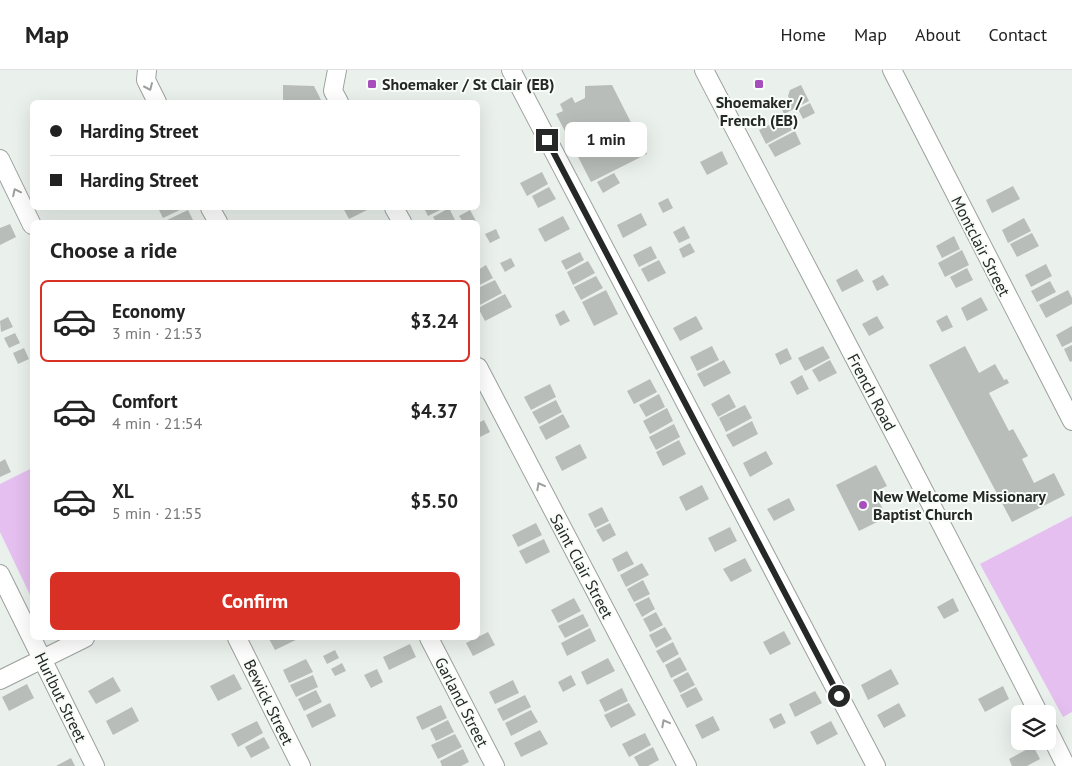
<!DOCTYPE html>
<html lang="en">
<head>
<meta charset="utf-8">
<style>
  body { margin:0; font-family:"PT Sans",sans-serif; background:#f6f6f6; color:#222; height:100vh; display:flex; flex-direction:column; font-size:19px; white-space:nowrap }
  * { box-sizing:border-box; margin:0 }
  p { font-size:16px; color:#767676 }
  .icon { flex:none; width:28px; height:28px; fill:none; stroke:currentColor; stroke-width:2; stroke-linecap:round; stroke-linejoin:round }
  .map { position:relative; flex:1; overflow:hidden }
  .panel { position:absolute; left:30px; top:150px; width:450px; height:420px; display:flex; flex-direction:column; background:#fff; border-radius:8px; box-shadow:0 5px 20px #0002 }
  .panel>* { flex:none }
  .guide { position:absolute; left:30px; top:30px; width:450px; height:110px; border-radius:8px; box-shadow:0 5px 20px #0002; display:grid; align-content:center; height:110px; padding:0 20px; background:#fff }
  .tools { position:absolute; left:1011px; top:635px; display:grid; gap:10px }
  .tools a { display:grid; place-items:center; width:45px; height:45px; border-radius:8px; background:#fff; box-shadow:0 5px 20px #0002; font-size:25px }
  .end { position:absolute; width:22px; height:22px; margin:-11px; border:6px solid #262827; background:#fff; box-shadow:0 0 0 2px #fff }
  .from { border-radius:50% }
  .bubble { position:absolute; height:35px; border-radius:8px; background:#fff; box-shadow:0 5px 20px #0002; font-size:16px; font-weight:600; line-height:35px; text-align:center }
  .guide b { display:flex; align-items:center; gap:18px; height:48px; font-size:19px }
  .guide b+b { border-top:1px solid #e0e0e0 }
  .guide i { width:12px; height:12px; background:#222 }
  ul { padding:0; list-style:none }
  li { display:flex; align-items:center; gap:15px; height:82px; margin:0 10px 8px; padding:0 10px; border:2px solid transparent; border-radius:8px }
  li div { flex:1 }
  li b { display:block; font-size:19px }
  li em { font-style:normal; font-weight:600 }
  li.selected { border-color:#d93025 }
  li>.icon { width:45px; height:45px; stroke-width:1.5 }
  h2 { padding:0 20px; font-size:22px; line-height:60px }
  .primary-button { display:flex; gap:10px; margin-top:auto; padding:10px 20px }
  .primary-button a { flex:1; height:58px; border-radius:8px; background:#d93025; color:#fff; font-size:20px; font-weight:600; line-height:58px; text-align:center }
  header { display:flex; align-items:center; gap:30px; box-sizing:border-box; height:70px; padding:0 25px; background:#fff; border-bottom:1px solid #e0e0e0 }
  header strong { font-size:24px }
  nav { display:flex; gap:28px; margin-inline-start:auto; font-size:18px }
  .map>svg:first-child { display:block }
  .green { fill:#e5bfef }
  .building { fill:#b8bdb9 }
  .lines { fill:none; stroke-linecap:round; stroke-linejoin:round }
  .minor-casing { stroke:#9ca19d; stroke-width:20 }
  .minor { stroke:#fff; stroke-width:18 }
  .oneway { stroke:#9d9e9e }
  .route { stroke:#262827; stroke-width:6 }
  .poi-dot { fill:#a64ebb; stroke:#f8fdf9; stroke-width:2 }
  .labels { text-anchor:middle; stroke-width:4; stroke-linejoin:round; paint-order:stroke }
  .poi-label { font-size:16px; font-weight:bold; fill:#262827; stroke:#f8fdf9; text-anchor:start }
  .street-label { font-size:16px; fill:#262827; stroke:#f8fdf9 }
</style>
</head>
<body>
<header>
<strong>Map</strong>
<nav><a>Home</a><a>Map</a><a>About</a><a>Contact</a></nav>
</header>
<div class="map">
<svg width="1072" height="696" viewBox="0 0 1072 696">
  <rect width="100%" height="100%" fill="#eaf0ec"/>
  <path class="green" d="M32,398V529L0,462V414Z
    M1072,446V642L1063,647L980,494Z"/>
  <path class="building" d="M283,15L314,16L322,32H283Z
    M612,15L647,84L591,112L556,44L563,41L560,34L572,27L575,33L585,28V16Z
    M801,15L809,31L784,44L781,37L791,32L788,26L790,20Z
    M810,33L815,43L803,49L798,39Z
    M787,46L794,59L766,74L759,60Z
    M795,61L801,74L775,87L768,75Z
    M722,81L728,94L707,105L700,92Z
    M542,102L548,114L527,126L520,113Z
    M614,103L620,113L603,123L597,112Z
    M1013,116L1020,129L992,143L986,130Z
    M549,117L556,129L538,138L532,126Z
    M668,128L673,138L663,143L658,133Z
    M158,138H184L163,148Z
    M343,138H371L349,149Z
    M424,138H444L428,146Z
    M449,138L456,152H436L433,147Z
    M188,140L194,152H163Z
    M470,140L476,151L472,152H463L459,146Z
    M641,143L647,155L623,168L617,155Z
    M563,146L570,159L545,172L538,159Z
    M1024,148L1031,161L1008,173L1002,160Z
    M10,154L16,167L0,175V158Z
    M684,156L690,168L679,173L673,162Z
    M496,159L500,168L490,173L485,164Z
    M1032,163L1039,176L1017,187L1010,174Z
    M954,166L960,179L942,188L936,176Z
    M690,173L695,182L683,188L679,179Z
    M651,176L657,188L639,197L633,185Z
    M962,180L969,195L945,207L938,193Z
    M580,182L584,190L566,200L561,191Z
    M511,188L515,196L505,202L500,193Z
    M659,190L666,203L648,212L641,199Z
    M588,191L595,203L573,215L567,202Z
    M1046,194L1052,206L1031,217L1025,205Z
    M486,195L493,208L478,216V200Z
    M967,198L973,210L956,218L950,207Z
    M857,199L864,211L842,222L836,210Z
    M883,205L889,215L877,221L872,211Z
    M596,206L603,218L581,230L574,217Z
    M495,210L502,223L478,236V218Z
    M1050,211L1056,222L1037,232L1031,221Z
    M606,220L618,244L594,256L582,232Z
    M1068,220L1072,228V234L1046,248L1039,235Z
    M505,224L512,237L485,251L478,238Z
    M981,227L988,240L967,251L961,238Z
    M564,240L570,251L560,256L555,245Z
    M947,245L953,257L942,262L936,251Z
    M696,246L703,259L680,271L673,258Z
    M877,246L884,258L869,266L862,254Z
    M8,247L13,257L1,262L0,251Z
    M1072,256V272L1062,277L1056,265Z
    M15,263L20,273L9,278L4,268Z
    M1072,275V291L1070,292L1064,279Z
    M712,276L719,290L697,301L690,287Z
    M823,276L830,288L805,301L798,288Z
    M965,276L979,303L995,294L1004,310L1007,309L1009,313L989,323L1009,361L1013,359L1028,386L1022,389L1034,413L1054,403L1065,425L1012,452L929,295Z
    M24,278L29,289L18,294L13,283Z
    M787,278L792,289L780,295L775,284Z
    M724,290L731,303L704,317L697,304Z
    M830,290L837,303L819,312L812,300Z
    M802,305L809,319L797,325L790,312Z
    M650,309L657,322L634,334L627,321Z
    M550,314L556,327L531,340L524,327Z
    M659,324L665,337L646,347L639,335Z
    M729,324L736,337L718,347L711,334Z
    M556,330L562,342L539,354L532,342Z
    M745,335L752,348L726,362L719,348Z
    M667,338L673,351L650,364L643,351Z
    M563,344L570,357L546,370L539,357Z
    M484,350L490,362L478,368V353Z
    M752,351L758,364L733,377L726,365Z
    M674,354L680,367L656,380L649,367Z
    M679,370L686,384L663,396L656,382Z
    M580,374L587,388L562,401L555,387Z
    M766,381L773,394L750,407L743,393Z
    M5,389L11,402L0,407V392Z
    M876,395L887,416L874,422L887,447L859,461L836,415Z
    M702,415L709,429L686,441L679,427Z
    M789,428L795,440L774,451L767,439Z
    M602,437L609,451L595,458L588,444Z
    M536,453L542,465L518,477L512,465Z
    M610,453L616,465L603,472L596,460Z
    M730,457L737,471L715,482L708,468Z
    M544,469L550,482L526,494L519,481Z
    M627,481L634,494L618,502L612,489Z
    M745,488L752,501L731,512L723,499Z
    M642,493L649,505L626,517L620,505Z
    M643,510L650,524L634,532L627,519Z
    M649,527L655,539L642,547L635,534Z
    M574,528L581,541L558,553L551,540Z
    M953,528L959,541L944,549L937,537Z
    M656,542L663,555L650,562L643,549Z
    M583,544L589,556L565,568L558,556Z
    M665,557L672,569L656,578L649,565Z
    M590,558L596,571L567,586L561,573Z
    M784,561L791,574L770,585L763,572Z
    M488,562L495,575L473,586L466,573Z
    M273,568H300L275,580L269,569Z
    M673,572L679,584L663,593L656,581Z
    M410,574L416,587L389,600L383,587Z
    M335,580L339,588L327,594L323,586Z
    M680,587L687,600L671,608L665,595Z
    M608,588L615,601L587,615L581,602Z
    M306,589L313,602L289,613L283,600Z
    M342,593L346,601L335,606L331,599Z
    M377,599L383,612L371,618L364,605Z
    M891,599L899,614L868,630L861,615Z
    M688,602L695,615L680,623L673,610Z
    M234,604L242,619L218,631L210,616Z
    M313,605L318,617L296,627L290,615Z
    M571,605L576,615L563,622L558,612Z
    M113,607L121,621L96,634L88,621Z
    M513,610L519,623L495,634L489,622Z
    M27,614L34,628L9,641L2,627Z
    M1003,616L1009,629L985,642L978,629Z
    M696,617L703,630L687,638L680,625Z
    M622,618L628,631L605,642L599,630Z
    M316,620L322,632L304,641L298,629Z
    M815,621L822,633L795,647L789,634Z
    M525,625L531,637L503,651L497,639Z
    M330,633L336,646L312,658L306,645Z
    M629,633L636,645L611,658L604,645Z
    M899,633L906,646L884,658L877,645Z
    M441,635L447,648L422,660L416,647Z
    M132,637L139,651L113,665L106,651Z
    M531,640L538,652L511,666L505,653Z
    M781,643L786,653L774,659L769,649Z
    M713,646L720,660L702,669L695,655Z
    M448,650L454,662L436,671L430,659Z
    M257,651L263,663L238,677L231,664Z
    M831,651L838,664L817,675L810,662Z
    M540,660L548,674L521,687L514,673Z
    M645,663L651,675L629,687L622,674Z
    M455,664L462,677L438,689L431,675Z
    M264,667L270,678L251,688L245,677Z
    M1033,676L1040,689L1027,696H1012L1009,689Z
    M653,677L659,690L648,696H639L634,687Z
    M463,679L469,692L461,696H442L440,691Z
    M71,688L75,696H56Z"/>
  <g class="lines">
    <defs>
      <path id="minor" d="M147,0L146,10L157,32
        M337,0L333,21L339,32
        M511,0L876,696
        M704,0C816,215 929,428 1039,644
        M892,0L1072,351
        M0,89L32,155
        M210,138L218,152
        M394,138L402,152
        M478,297L687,696
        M0,504L95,696
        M237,568L301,696
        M429,568L495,696
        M0,610L85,568
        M1048,660L1066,696"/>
    </defs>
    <use href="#minor" class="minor-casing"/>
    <use href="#minor" class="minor"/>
  </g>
  <defs><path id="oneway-chevron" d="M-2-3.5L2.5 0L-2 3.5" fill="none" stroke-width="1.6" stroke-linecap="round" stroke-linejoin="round" transform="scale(1.25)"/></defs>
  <g class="oneway">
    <use href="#oneway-chevron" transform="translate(149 17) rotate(66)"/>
    <use href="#oneway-chevron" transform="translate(16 122) rotate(-116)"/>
    <use href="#oneway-chevron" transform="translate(540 416) rotate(-118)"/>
    <use href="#oneway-chevron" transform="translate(665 653) rotate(-118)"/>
  </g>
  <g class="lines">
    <path class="route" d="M547,70L839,626"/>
  </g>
  <g class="poi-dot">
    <rect x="367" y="9" width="10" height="10" rx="2.5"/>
    <rect x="754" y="9" width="10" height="10" rx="2.5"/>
    <circle cx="863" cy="435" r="5"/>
  </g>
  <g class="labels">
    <g class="poi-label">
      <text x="382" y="20">Shoemaker / St Clair (EB)</text>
      <text x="759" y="38" text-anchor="middle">Shoemaker /<tspan x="759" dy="18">French (EB)</tspan></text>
      <text x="873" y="432">New Welcome Missionary<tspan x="873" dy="18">Baptist Church</tspan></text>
    </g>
    <g class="street-label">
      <text transform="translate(981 176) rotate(63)" y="6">Montclair Street</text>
      <text transform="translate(872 322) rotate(62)" y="6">French Road</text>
      <text transform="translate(582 496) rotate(62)" y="6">Saint Clair Street</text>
      <text transform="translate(61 627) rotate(64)" y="6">Hurlbut Street</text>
      <text transform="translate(269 632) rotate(64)" y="6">Bewick Street</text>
      <text transform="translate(462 632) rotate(63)" y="6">Garland Street</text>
    </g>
  </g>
</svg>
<div class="tools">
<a><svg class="icon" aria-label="layers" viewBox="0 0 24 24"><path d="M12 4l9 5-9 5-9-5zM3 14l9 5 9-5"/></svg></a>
</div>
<i class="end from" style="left:839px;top:626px"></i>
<i class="end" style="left:547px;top:70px"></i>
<div class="bubble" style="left:565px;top:52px;width:82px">1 min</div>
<div class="guide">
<b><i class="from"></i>Harding Street</b>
<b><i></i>Harding Street</b>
</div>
<section class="panel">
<h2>Choose a ride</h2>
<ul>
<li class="selected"><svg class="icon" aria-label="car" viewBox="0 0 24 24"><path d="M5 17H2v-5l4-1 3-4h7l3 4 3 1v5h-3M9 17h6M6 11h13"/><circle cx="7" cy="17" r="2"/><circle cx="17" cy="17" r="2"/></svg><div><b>Economy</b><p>3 min · 21:53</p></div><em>$3.24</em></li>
<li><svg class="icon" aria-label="car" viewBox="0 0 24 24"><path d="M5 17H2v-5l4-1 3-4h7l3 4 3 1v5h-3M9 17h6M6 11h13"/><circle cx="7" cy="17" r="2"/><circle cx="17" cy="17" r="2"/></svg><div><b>Comfort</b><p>4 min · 21:54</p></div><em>$4.37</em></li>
<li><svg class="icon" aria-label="car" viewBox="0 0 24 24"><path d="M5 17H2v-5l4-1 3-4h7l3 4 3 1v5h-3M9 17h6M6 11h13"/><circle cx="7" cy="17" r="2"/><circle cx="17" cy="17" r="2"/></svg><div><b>XL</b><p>5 min · 21:55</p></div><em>$5.50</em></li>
</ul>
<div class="primary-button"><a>Confirm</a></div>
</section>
</div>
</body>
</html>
